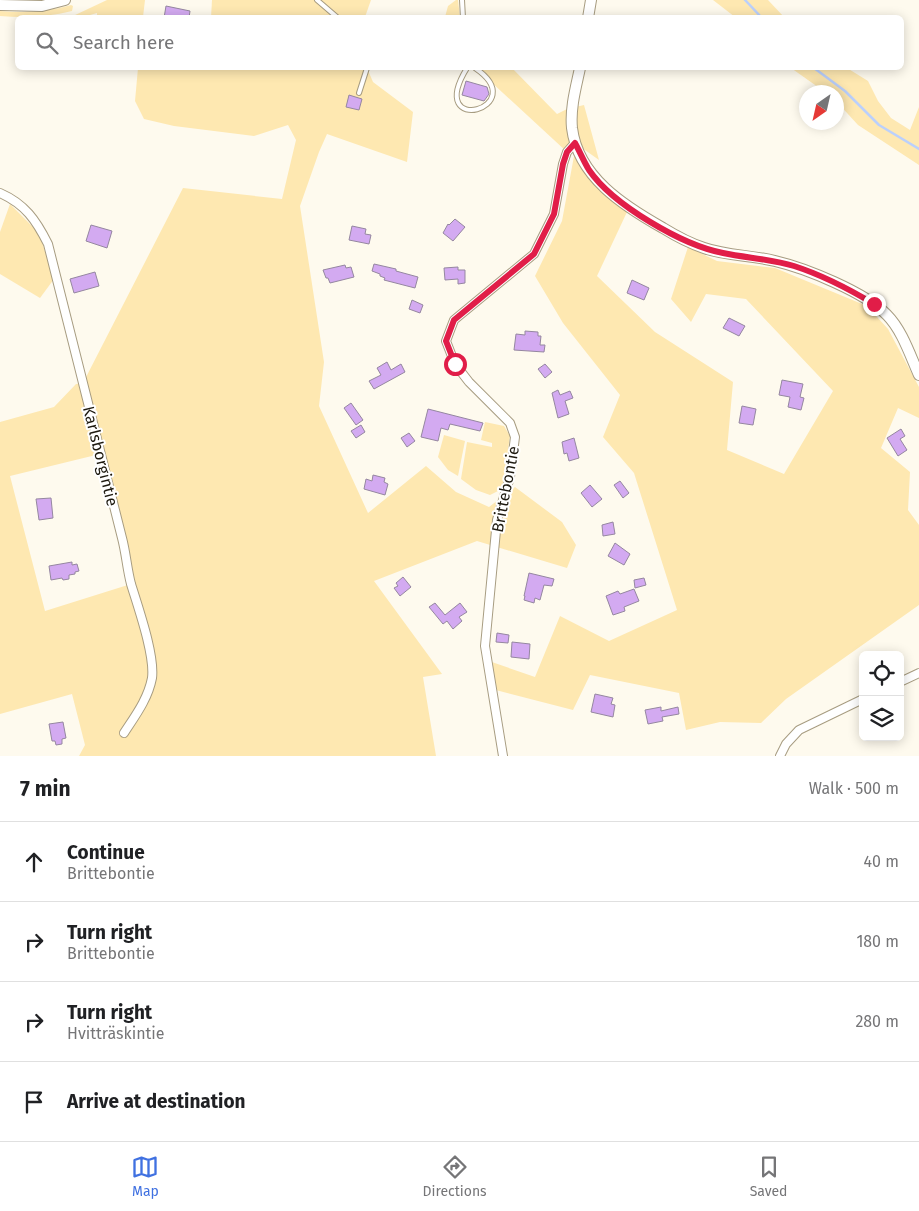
<!DOCTYPE html>
<meta charset="utf-8">
<style>
body{margin:0;font-family:"Fira Sans",sans-serif;background:#f6f6f6;color:#202124}
.controls{position:absolute;right:15px;bottom:15px;display:grid;overflow:hidden;border-radius:8px;box-shadow:0 2px 12px #0003}
.controls button{width:45px;height:45px;display:grid;place-items:center;padding:0;border:0;border-bottom:1px solid #e0e0e0;background:#fff;color:#202124;font:25px sans-serif}
.compass{position:absolute;left:799px;top:85px;width:45px;height:45px;border-radius:50%;background:#fff;box-shadow:0 2px 12px #0003;rotate:214deg}
.stop{position:absolute;width:15px;height:15px;margin:-11px;border:4px solid #e11d48;border-radius:50%;background:#fff}
.stop.end{background:#e11d48;border-color:#fff;box-shadow:0 1px 5px #0008}
.list{margin:0;padding:0;list-style:none}
h2{display:flex;justify-content:space-between;align-items:center;height:65px;margin:0;padding:0 20px;font-size:21px}
h2 small{font-size:16px;font-weight:400;color:#757577}
.list li{display:grid;grid-template-columns:32px 1fr auto;gap:15px;align-items:center;box-sizing:border-box;height:80px;padding:0 20px;border-top:1px solid #e0e0e0}
.list b{display:block;font-size:19px;white-space:nowrap}
.list p{margin:0;font-size:16px;white-space:nowrap;color:#757577}
.list em{font-size:16px;font-style:normal;color:#757577}
.icon{flex:none;width:28px;height:28px;fill:none;stroke:currentColor;stroke-width:2;stroke-linecap:round;stroke-linejoin:round}
.map{position:relative;flex:none;width:919px;height:756px;overflow:hidden}
.search{position:absolute;background:#fff;box-shadow:0 2px 12px #0003;left:15px;right:15px;top:15px;height:55px;display:flex;align-items:center;gap:12px;box-sizing:border-box;padding:0 18px;border-radius:8px;color:#757577;font-size:19px}
.sheet{height:385px;background:#fff}
nav{display:flex;justify-content:space-around;align-items:center;box-sizing:border-box;height:70px;border-top:1px solid #e0e0e0;background:#fff;font-size:14px;color:#757577}
nav a{display:grid;justify-items:center;gap:2px}
nav .on{color:#4071e1}
.map>svg:first-child{display:block}
.green{fill:#fee8b1;fill-rule:evenodd}
.lines{fill:none;stroke-linecap:round;stroke-linejoin:round}
.stream{stroke:#bbd0fc;stroke-width:2.5}
.building{fill:#d3aaf1;stroke:#9587a0}
.service-casing{stroke:#a79c81;stroke-width:6}
.minor-casing{stroke:#a79c81;stroke-width:10}
.tertiary-casing{stroke:#a79c81;stroke-width:12}
.service{stroke:#fff;stroke-width:4}
.minor{stroke:#fff;stroke-width:8}
.tertiary{stroke:#fff;stroke-width:10}
.route{stroke:#e11d48;stroke-width:6}
.labels{text-anchor:middle;stroke-width:4;stroke-linejoin:round;paint-order:stroke}
.street-label{font-size:16px;fill:#1e1a10;stroke:#fff}
</style>
<div class="map">
<svg width="919" height="756" viewBox="0 0 919 756">
<rect width="100%" height="100%" fill="#fefaee"/>
<g class="green">
<path d="M107 0H145L143 17H97V13L83 17H65L73 16Z"/>
<path d="M212 0H371L365 17 211 18Z"/>
<path d="M456 0H458L460 17H445L448 6Z"/>
<path d="M713 0H768L784 17H735Z"/>
<path d="M71 5 73 6 72 11C48 17 25 18 0 16V11C25 13 47 12 71 5Z"/>
<path d="M138 68H367L373 82 413 112 407 162 327 134 319 152 300 206 324 362 319 406 368 513 426 466 456 492 489 507 515 487 562 522 576 545 567 568 477 541 374 581 442 674 423 677 436 756H79L85 745 72 694 0 714V422L54 407 76 384 83 383 183 188 282 199 296 140 288 125 254 136 174 126 144 119 135 101ZM100 454 131 584 45 611 10 476Z"/>
<path d="M476 68H512L557 114 567 109 584 105 599 160 575 143 567 152Z"/>
<path d="M791 68H847L868 81 878 101 891 118 910 130 919 107V165L858 125 837 102 836 92H825Z"/>
<path d="M574 156 607 197 627 212 597 276 655 332 733 382 727 450 784 474 833 391 746 299 706 294 691 322 671 299 688 247 717 261 775 268 867 306 888 329 919 387V418L898 408 881 448 910 472 908 510 919 525V605L786 699 761 723 720 722 686 730 679 693 590 675 573 710 492 689 486 660 535 677 560 616 609 641 677 610 634 473 603 437 620 395 563 323 535 276 562 221Z"/>
<path d="M10 204 39 233 54 279 40 298 0 274V232Z"/>
<path d="M485 422 504 426 510 436 502 489 490 495 476 490 461 479 467 442 492 447V443L481 440Z"/>
<path d="M444 435 465 441 458 476 448 470 438 457Z"/>
</g>
<g class="lines">
<g class="stream">
<path d="M745 0 762 18"/>
<path d="M814 68 845 91 879 125 919 149"/>
</g>
</g>
<g class="building">
<path d="M166 6 190 11 189 18H164Z"/>
<path d="M466 81 487 87 489 94 484 101 462 95Z"/>
<path d="M349 95 362 99 359 110 346 107Z"/>
<path d="M455 219 465 227 453 241 443 233 448 224 449 225Z"/>
<path d="M91 225 112 231 107 248 86 241Z"/>
<path d="M352 226 366 229 365 234 371 235 369 244 349 240Z"/>
<path d="M374 264 396 269V271L418 277 415 288 384 280 385 278 380 276V274L372 271Z"/>
<path d="M345 265 346 268 351 267 354 277 330 283 328 278H326L323 270Z"/>
<path d="M458 267V270H465V283L458 284V279L445 280 444 268Z"/>
<path d="M95 272 99 286 74 293 70 279Z"/>
<path d="M632 280 649 288 644 300 627 293Z"/>
<path d="M412 300 423 305 420 313 409 309Z"/>
<path d="M729 318 745 326 739 336 723 328Z"/>
<path d="M525 331 538 332V336H541L540 345H545L544 352 514 350 516 334 525 335Z"/>
<path d="M387 362 391 370 401 364 405 372 374 389 369 381 381 375 377 368Z"/>
<path d="M545 364 552 372 545 378 538 369Z"/>
<path d="M782 380 803 384 800 397 804 398 801 410 788 407 790 397 779 395Z"/>
<path d="M558 390 560 395 570 391 573 398 565 401 569 414 558 418 552 393Z"/>
<path d="M351 403 363 420 356 425 344 408Z"/>
<path d="M742 406 756 409 753 425 739 423Z"/>
<path d="M428 409 483 423 480 431 450 424 448 430 441 428 438 441 421 437Z"/>
<path d="M361 425 365 432 356 438 351 431Z"/>
<path d="M901 429 905 436 900 439 907 450 898 456 887 438Z"/>
<path d="M409 433 415 441 407 447 401 438Z"/>
<path d="M574 438 579 458 569 461 567 453 564 454 562 442Z"/>
<path d="M373 475 385 478 384 482 388 484 385 495 364 489 366 479 372 481Z"/>
<path d="M620 481 629 493 623 498 614 485Z"/>
<path d="M590 485 602 499 592 507 581 493Z"/>
<path d="M51 498 53 518 39 520 36 499Z"/>
<path d="M613 522 615 534 603 536 602 525Z"/>
<path d="M615 543 630 554 624 565 608 556Z"/>
<path d="M72 562V565L77 564 79 571 75 572V574L69 575V579L63 580 62 578 51 580 49 566Z"/>
<path d="M529 573 554 579 552 586 544 585 540 600 535 598 534 603 524 600 525 596H524Z"/>
<path d="M403 577 411 587 400 596 394 588 398 586 396 583Z"/>
<path d="M644 578 646 585 635 588 634 580Z"/>
<path d="M634 589 639 601 624 607 625 611 613 615 606 596 618 591 620 594Z"/>
<path d="M435 603 445 615 460 603 467 612 459 617 462 621 453 629 447 621 443 624 429 607Z"/>
<path d="M497 633 509 635 508 643 496 642Z"/>
<path d="M512 642 530 644 529 659 511 657Z"/>
<path d="M595 694 613 698 611 704 615 705 613 717 591 712Z"/>
<path d="M661 707V711L678 707 679 714 662 717 663 721 648 724 645 710Z"/>
<path d="M63 722 66 738 62 739V744L56 745 55 741H52L49 724Z"/>
</g>
<g class="lines">
<g class="service-casing">
<g id="service">
<path d="M317 0 338 18"/>
<path d="M462 0 463 18"/>
<path d="M467 68C424 138 534 108 475 68"/>
<path d="M359 93 367 68"/>
</g>
</g>
<g class="minor-casing">
<g id="minor">
<path d="M0 193C25 204 36 220 48 244L122 538C126 553 127 569 131 584 138 607 155 655 152 678 148 699 135 716 124 733"/>
<path d="M900 682 919 673"/>
<path d="M503 756 485 646 497 520 510 477 515 437 510 423 469 382 455 364 446 341 454 320 534 254 554 214 563 164 567 152 575 143"/>
<path d="M780 756 786 744 799 730 863 699"/>
</g>
</g>
<g class="tertiary-casing">
<g id="tertiary">
<path d="M0 5 42 6 65 0"/>
<path d="M588 18 591 0"/>
<path d="M580 68C576 87 570 108 572 128 578 177 624 206 663 228 676 236 689 243 704 248 727 256 751 255 775 261 805 268 865 292 887 315 902 330 910 355 919 375"/>
</g>
</g>
<use href="#service" class="service"/>
<use href="#minor" class="minor"/>
<use href="#tertiary" class="tertiary"/>
</g>
<g class="lines">
<path class="route" d="M455 364 446 341 454 320 534 254 554 214 563 164 567 152 575 143C580 152 584 162 589 170 613 205 682 245 723 253 747 258 771 259 794 266 822 275 849 289 874 304"/>
</g>
<g class="labels">
<g class="street-label">
<text transform="translate(101 456) rotate(76)" y="6">Karlsborgintie</text>
<text transform="translate(505 489) rotate(-79)" y="6">Brittebontie</text>
</g>
</g>
</svg>
<div class="controls">
<button><svg class="icon" aria-label="locate" viewBox="0 0 24 24"><circle cx="12" cy="12" r="6"/><path d="M12 2v4M12 18v4M2 12h4M18 12h4"/></svg></button>
<button><svg class="icon" aria-label="layers" viewBox="0 0 24 24"><path d="M12 4l9 5-9 5-9-5zM3 14l9 5 9-5"/></svg></button>
</div>
<svg class="compass" viewBox="-18 -18 36 36"><path d="M0-13l5 13h-10z" fill="#e53935"/><path d="M0 13l5-13h-10z" fill="#757577"/></svg>
<div class="stop" style="left:455px;top:364px"></div>
<div class="stop end" style="left:874px;top:304px"></div>
<div class="search"><svg class="icon" aria-label="search" viewBox="0 0 24 24"><circle cx="10" cy="10" r="6"/><path d="M15 15l6 6"/></svg>Search here</div>
</div>
<section class="sheet">
<h2>7 min<small>Walk · 500 m</small></h2>
<ul class="list">
<li><svg class="icon" aria-label="ahead" viewBox="0 0 24 24"><path d="M12 20V5M6 11l6-6 6 6"/></svg><div><b>Continue</b><p>Brittebontie</p></div><em>40 m</em></li>
<li><svg class="icon" aria-label="right" viewBox="0 0 24 24"><path d="M7 20v-9h11M14 6l5 5-5 5"/></svg><div><b>Turn right</b><p>Brittebontie</p></div><em>180 m</em></li>
<li><svg class="icon" aria-label="right" viewBox="0 0 24 24"><path d="M7 20v-9h11M14 6l5 5-5 5"/></svg><div><b>Turn right</b><p>Hvitträskintie</p></div><em>280 m</em></li>
<li><svg class="icon" aria-label="arrive" viewBox="0 0 24 24"><path d="M6 21V4h12l-3 4 3 4H6"/></svg><div><b>Arrive at destination</b></div></li>
</ul>
</section>
<nav>
<a class="on"><svg class="icon" aria-label="map" viewBox="0 0 24 24"><path d="M3 6l6-2 6 2 6-2v14l-6 2-6-2-6 2zM9 4v14M15 6v14"/></svg>Map</a>
<a><svg class="icon" aria-label="directions" viewBox="0 0 24 24"><path d="M12 3l9 9-9 9-9-9zM9 14v-3h6M13 9l2 2-2 2"/></svg>Directions</a>
<a><svg class="icon" aria-label="saved" viewBox="0 0 24 24"><path d="M7 4h10v16l-5-4-5 4z"/></svg>Saved</a>
</nav>
